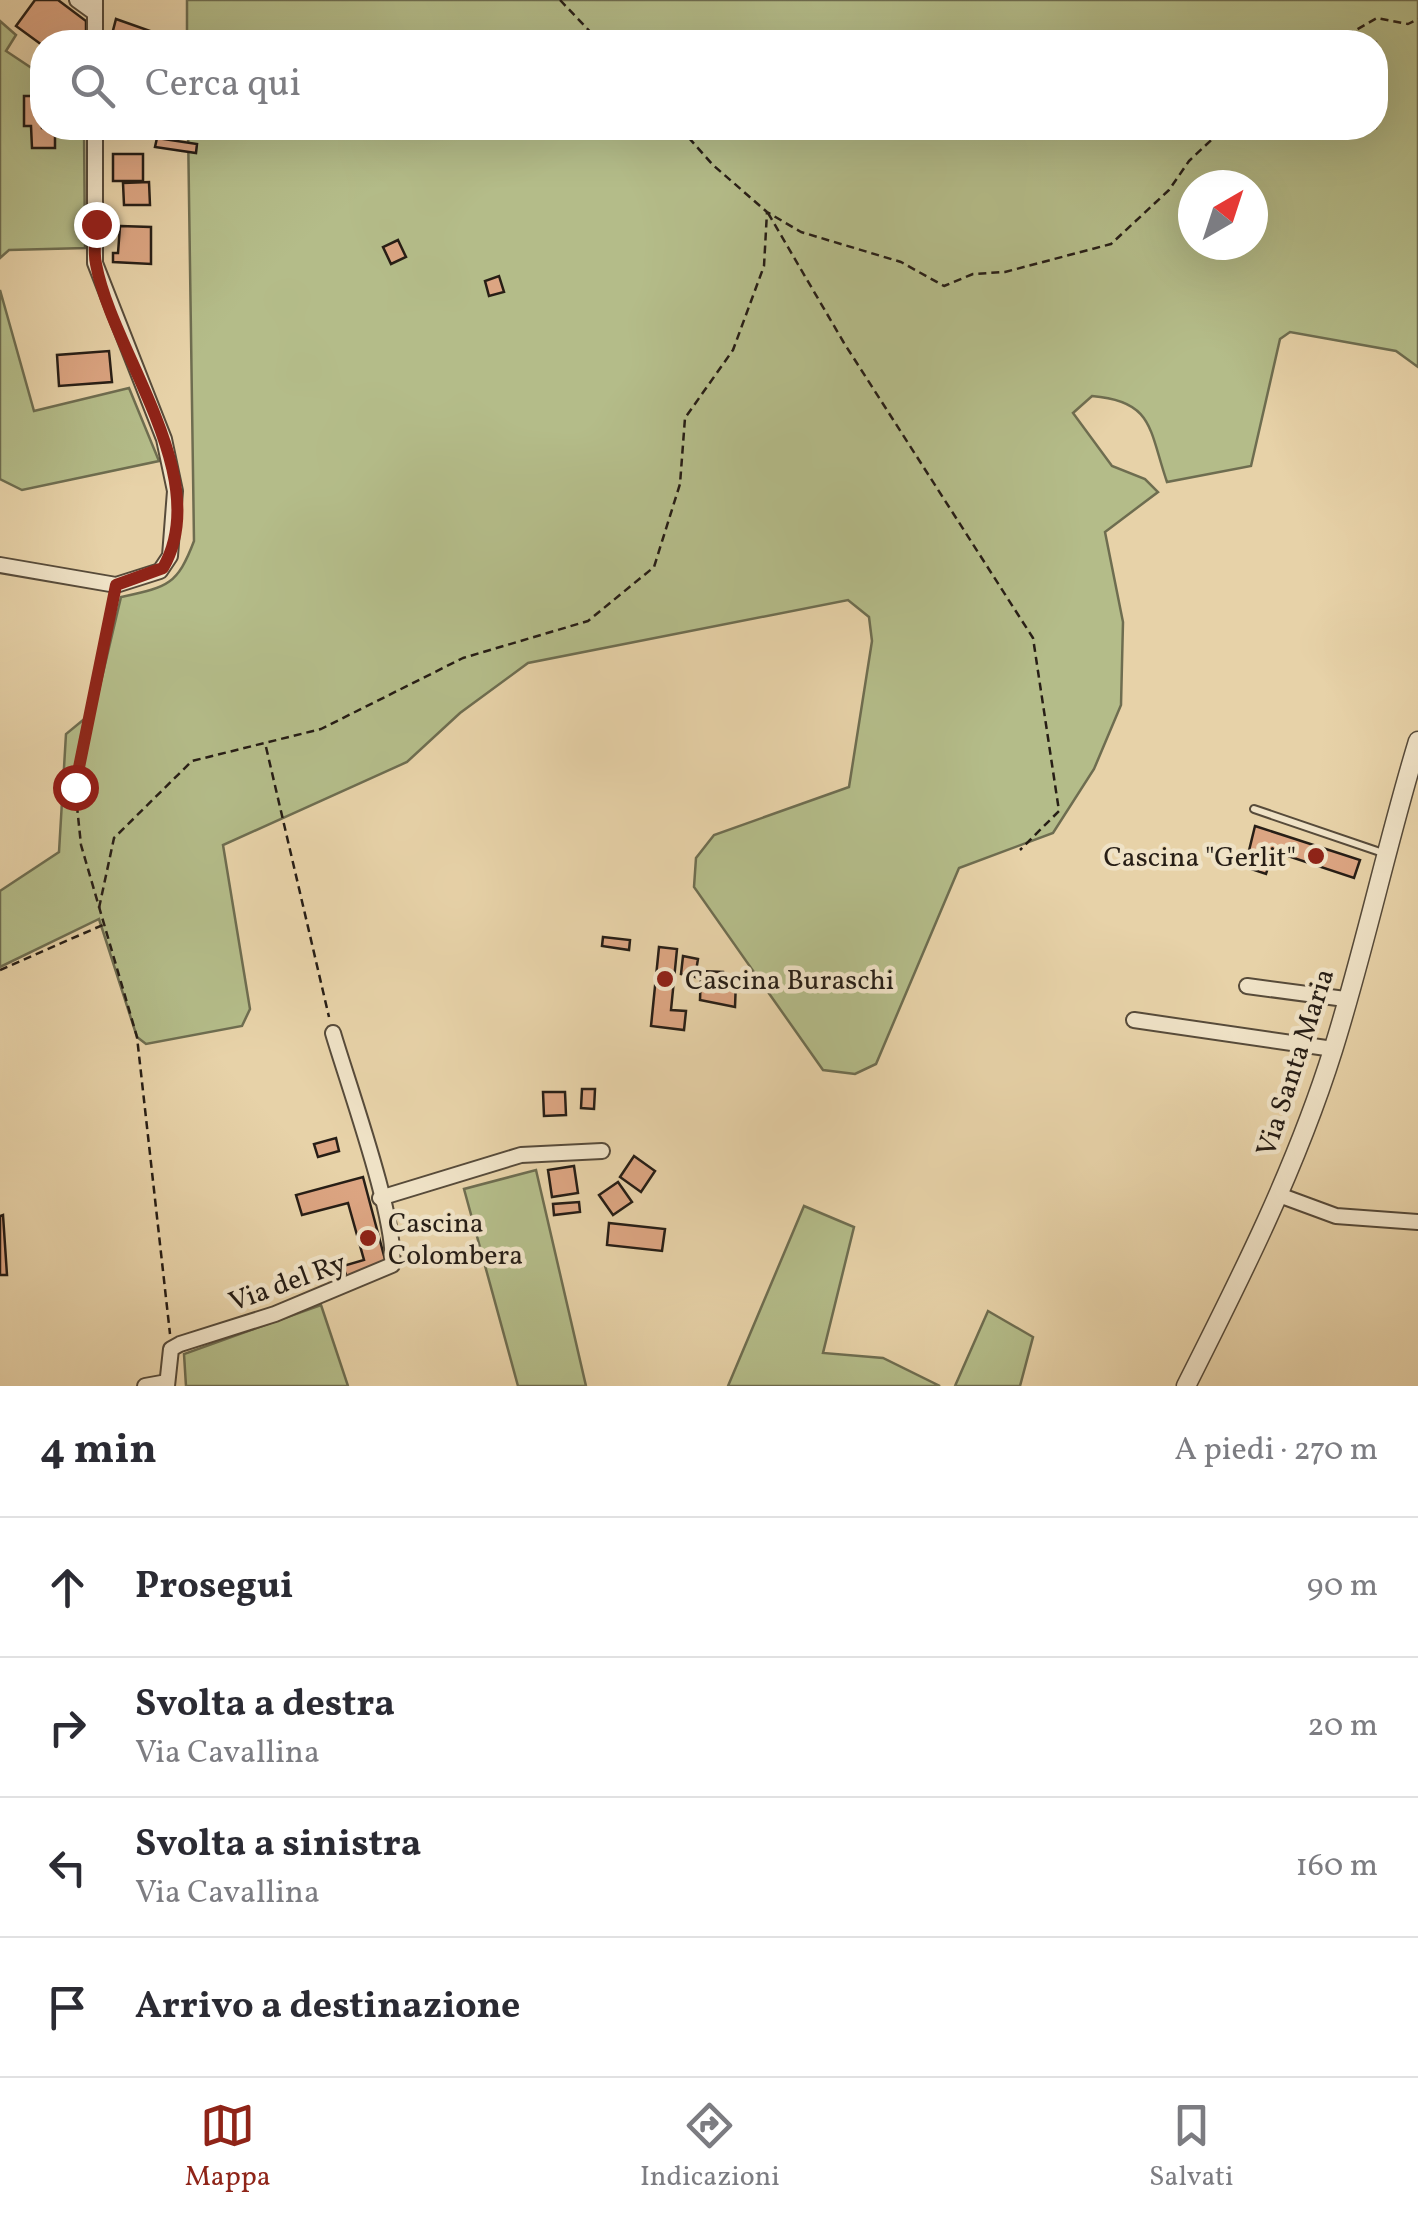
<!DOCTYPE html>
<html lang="it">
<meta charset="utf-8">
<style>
body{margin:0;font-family:Vollkorn,serif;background:#f7f7f7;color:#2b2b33}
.compass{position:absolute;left:1178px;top:170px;width:90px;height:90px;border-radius:50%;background:#fff;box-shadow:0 10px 40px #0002;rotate:39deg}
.stop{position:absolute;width:30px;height:30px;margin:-22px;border:8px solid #8f2418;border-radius:50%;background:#fff}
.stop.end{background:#8f2418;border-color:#fff;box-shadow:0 2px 10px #0008}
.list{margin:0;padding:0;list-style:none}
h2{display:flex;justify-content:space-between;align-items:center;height:130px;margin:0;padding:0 40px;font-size:42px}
h2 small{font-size:32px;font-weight:400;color:#7c7c81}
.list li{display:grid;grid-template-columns:65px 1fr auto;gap:30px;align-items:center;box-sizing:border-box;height:140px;padding:0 40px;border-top:2px solid #e1e1e2}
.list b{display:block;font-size:38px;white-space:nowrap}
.list p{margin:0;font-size:32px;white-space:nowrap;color:#7c7c81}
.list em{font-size:32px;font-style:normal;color:#7c7c81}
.icon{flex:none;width:55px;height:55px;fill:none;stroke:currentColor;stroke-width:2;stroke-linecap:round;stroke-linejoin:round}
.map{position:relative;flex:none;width:1418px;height:1386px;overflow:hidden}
.search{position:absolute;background:#fff;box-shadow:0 10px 40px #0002;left:30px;right:30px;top:30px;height:110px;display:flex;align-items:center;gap:25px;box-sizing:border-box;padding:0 35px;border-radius:40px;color:#7c7c81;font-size:38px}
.sheet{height:690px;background:#fff}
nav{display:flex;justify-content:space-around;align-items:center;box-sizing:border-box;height:140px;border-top:2px solid #e1e1e2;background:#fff;font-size:28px;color:#7c7c81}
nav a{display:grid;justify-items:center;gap:5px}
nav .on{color:#8f2418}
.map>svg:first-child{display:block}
.green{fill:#b4bc89;stroke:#6e6d50;stroke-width:2.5;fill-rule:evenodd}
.building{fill:#dca582;stroke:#271e16;stroke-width:2.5}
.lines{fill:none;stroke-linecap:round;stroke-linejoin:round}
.service-casing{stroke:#574b3a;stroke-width:10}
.minor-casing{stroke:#574b3a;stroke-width:18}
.tertiary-casing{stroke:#574b3a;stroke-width:21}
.path{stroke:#271e16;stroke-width:2.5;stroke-dasharray:8 5;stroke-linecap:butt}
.service{stroke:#efe2c6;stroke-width:6}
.minor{stroke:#efe2c6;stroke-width:14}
.tertiary{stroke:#efe2c6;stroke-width:18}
.route{stroke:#8f2418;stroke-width:12}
.poi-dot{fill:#8f2418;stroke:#efe2c6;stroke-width:4}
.labels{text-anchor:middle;stroke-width:9;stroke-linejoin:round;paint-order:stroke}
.poi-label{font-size:28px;fill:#271e16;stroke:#efe2c6;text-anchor:start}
.street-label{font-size:28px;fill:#271e16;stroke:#efe2c6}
</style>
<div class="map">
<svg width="1418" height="1386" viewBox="0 0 1418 1386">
<rect width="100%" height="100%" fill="#e7d2a8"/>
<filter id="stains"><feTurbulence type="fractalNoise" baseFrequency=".002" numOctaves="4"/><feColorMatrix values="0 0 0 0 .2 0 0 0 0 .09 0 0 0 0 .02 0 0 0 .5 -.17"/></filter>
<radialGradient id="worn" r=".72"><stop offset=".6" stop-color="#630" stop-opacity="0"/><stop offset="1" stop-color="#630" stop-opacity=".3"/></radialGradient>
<g class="green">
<path d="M187 0H1418V367L1396 351 1290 332 1280 339 1251 466 1167 482C1149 430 1154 401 1092 396L1073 413 1112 466 1145 479 1158 492 1105 532 1123 622 1121 705 1094 769 1053 833 959 868 876 1064 855 1074 823 1070 694 887 696 858 714 835 849 787 872 641 869 617 848 600 528 663 460 713 407 762 223 845 250 1009 242 1026 146 1044 137 1037 99 919 0 967V891L59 852 66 734 94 711 121 597C167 587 177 586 194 541L188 128H1376V42H187ZM1193 185H1253V245H1193Z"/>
<path d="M0 21 16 35 6 51 42 75V128H84L85 248 9 250 0 258Z"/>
<path d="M0 290 34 411 129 388 159 461 22 490 0 479Z"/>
<path d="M536 1170 586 1386H518L464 1189Z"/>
<path d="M804 1206 854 1227 823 1353 883 1358 940 1386H728Z"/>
<path d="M321 1305 348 1386H186L184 1354Z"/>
<path d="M988 1311 1033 1337 1020 1386H955Z"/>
</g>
<g class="building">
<path d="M35 0H58L86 21V42L42 45 16 26Z"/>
<path d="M116 19 153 32 150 42H110Z"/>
<path d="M24 96H42V128H55V148H32L31 126H24Z"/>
<path d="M157 138 197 144 196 153 155 147Z"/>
<rect x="113" y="154" width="30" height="27"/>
<path d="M149 182 150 205H124L123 183Z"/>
<path d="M120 226 151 227V264L113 262V253H118Z"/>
<path d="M398 240 406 257 391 264 383 247Z"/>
<path d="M499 276 504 292 489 296 485 281Z"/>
<path d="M109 351 112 382 59 386 57 355Z"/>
<path d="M1255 826 1360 860 1354 878 1273 851 1266 874 1245 867Z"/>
<path d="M603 937 630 940 629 950 602 946Z"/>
<path d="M659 947 677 949 671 1010 686 1011 684 1030 651 1026Z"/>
<path d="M683 956 698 959 695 977 681 974Z"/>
<path d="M701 971 723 972V980H736L735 1007 700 1000Z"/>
<path d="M582 1089H595L594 1109 581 1108Z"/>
<path d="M543 1092H565L566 1115 544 1116Z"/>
<path d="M336 1138 339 1151 318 1157 314 1144Z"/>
<path d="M634 1156 655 1171 641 1192 620 1177Z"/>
<path d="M574 1166 578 1193 552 1197 548 1170Z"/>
<path d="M363 1177 387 1267 347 1278 343 1266 364 1260 348 1203 302 1215 296 1195Z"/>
<path d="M618 1182 632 1202 613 1215 599 1195Z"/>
<path d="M579 1202 580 1212 554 1215 553 1204Z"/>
<path d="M3 1215 7 1275H0V1216Z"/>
<path d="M609 1223 665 1229 662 1251 607 1245Z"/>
</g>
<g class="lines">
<g class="service-casing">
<path id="service" d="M1254 809 1383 853"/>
</g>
<g class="minor-casing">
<g id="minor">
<path d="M77 0 95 13"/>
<path d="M95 42V0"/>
<path d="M0 565 116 585 160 571 170 556 175 491 164 439 95 263V128"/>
<path d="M1247 986 1345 999"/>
<path d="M1134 1020 1333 1049"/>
<path d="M1279 1195 1336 1216 1418 1222"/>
<path d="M380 1198 521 1155 602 1151"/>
<path d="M145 1386 167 1382"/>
<path d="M167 1386 171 1349 180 1344 275 1314 392 1265C398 1223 347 1081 333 1033"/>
</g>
</g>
<g class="tertiary-casing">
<path id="tertiary" d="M1186 1386C1241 1277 1296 1168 1333 1050 1365 948 1387 843 1418 741"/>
</g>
<g class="path">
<path d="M560 0 600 42"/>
<path d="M1335 42 1377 18 1408 24 1418 19"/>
<path d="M680 128 713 165 767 212 801 232 901 262 944 286 973 274 1005 272 1111 244 1169 190 1189 161 1224 128"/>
<path d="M768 213 844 343 1033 638 1059 811 1020 850"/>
<path d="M114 601 75 787 81 845 137 1037 170 1334"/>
<path d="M266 747 329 1017"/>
<path d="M99 908 114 838 192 761 321 729 463 658 588 621 654 567 680 484 685 418 733 350 764 266 767 212"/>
<path d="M0 970 105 924"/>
</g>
<use href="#service" class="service"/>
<use href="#minor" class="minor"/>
<use href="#tertiary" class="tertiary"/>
</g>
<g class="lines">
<path class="route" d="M75 787 116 585 163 568C215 478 112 352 96 264 93 251 96 237 96 224"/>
</g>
<g class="poi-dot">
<circle cx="1316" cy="856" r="10"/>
<circle cx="665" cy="979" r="10"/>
<circle cx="368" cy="1238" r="10"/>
</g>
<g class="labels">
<g class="poi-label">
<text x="1296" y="866" text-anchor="end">Cascina "Gerlit"</text>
<text x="685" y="989">Cascina Buraschi</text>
<text x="388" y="1232">Cascina<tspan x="388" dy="32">Colombera</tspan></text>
</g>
<g class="street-label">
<text transform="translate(1294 1062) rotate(-72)" y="10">Via Santa Maria</text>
<text transform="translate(287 1281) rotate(-20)" y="10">Via del Ry</text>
</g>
</g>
<rect width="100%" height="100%" filter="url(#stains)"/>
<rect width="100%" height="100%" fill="url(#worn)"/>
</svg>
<svg class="compass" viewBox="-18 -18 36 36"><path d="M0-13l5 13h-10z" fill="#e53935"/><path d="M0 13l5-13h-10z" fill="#7c7c81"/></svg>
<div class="stop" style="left:75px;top:787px"></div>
<div class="stop end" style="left:96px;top:224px"></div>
<div class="search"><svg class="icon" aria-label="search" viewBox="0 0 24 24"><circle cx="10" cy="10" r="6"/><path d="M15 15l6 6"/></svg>Cerca qui</div>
</div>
<section class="sheet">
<h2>4 min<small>A piedi · 270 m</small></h2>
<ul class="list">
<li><svg class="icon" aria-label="ahead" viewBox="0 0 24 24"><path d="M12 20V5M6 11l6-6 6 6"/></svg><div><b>Prosegui</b></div><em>90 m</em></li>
<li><svg class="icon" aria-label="right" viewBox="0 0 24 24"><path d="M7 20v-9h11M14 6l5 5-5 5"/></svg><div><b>Svolta a destra</b><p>Via Cavallina</p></div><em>20 m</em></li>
<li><svg class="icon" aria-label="left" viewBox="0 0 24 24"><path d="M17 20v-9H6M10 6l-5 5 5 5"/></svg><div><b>Svolta a sinistra</b><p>Via Cavallina</p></div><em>160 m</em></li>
<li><svg class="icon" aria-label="arrive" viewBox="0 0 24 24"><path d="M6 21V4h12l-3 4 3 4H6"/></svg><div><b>Arrivo a destinazione</b></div></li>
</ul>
</section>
<nav>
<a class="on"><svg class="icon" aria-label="map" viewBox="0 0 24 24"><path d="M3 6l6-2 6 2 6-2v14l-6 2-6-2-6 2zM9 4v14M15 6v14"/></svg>Mappa</a>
<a><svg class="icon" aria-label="directions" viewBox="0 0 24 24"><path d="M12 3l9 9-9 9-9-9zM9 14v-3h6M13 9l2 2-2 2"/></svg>Indicazioni</a>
<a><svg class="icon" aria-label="saved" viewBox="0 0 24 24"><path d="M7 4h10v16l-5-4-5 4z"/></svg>Salvati</a>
</nav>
